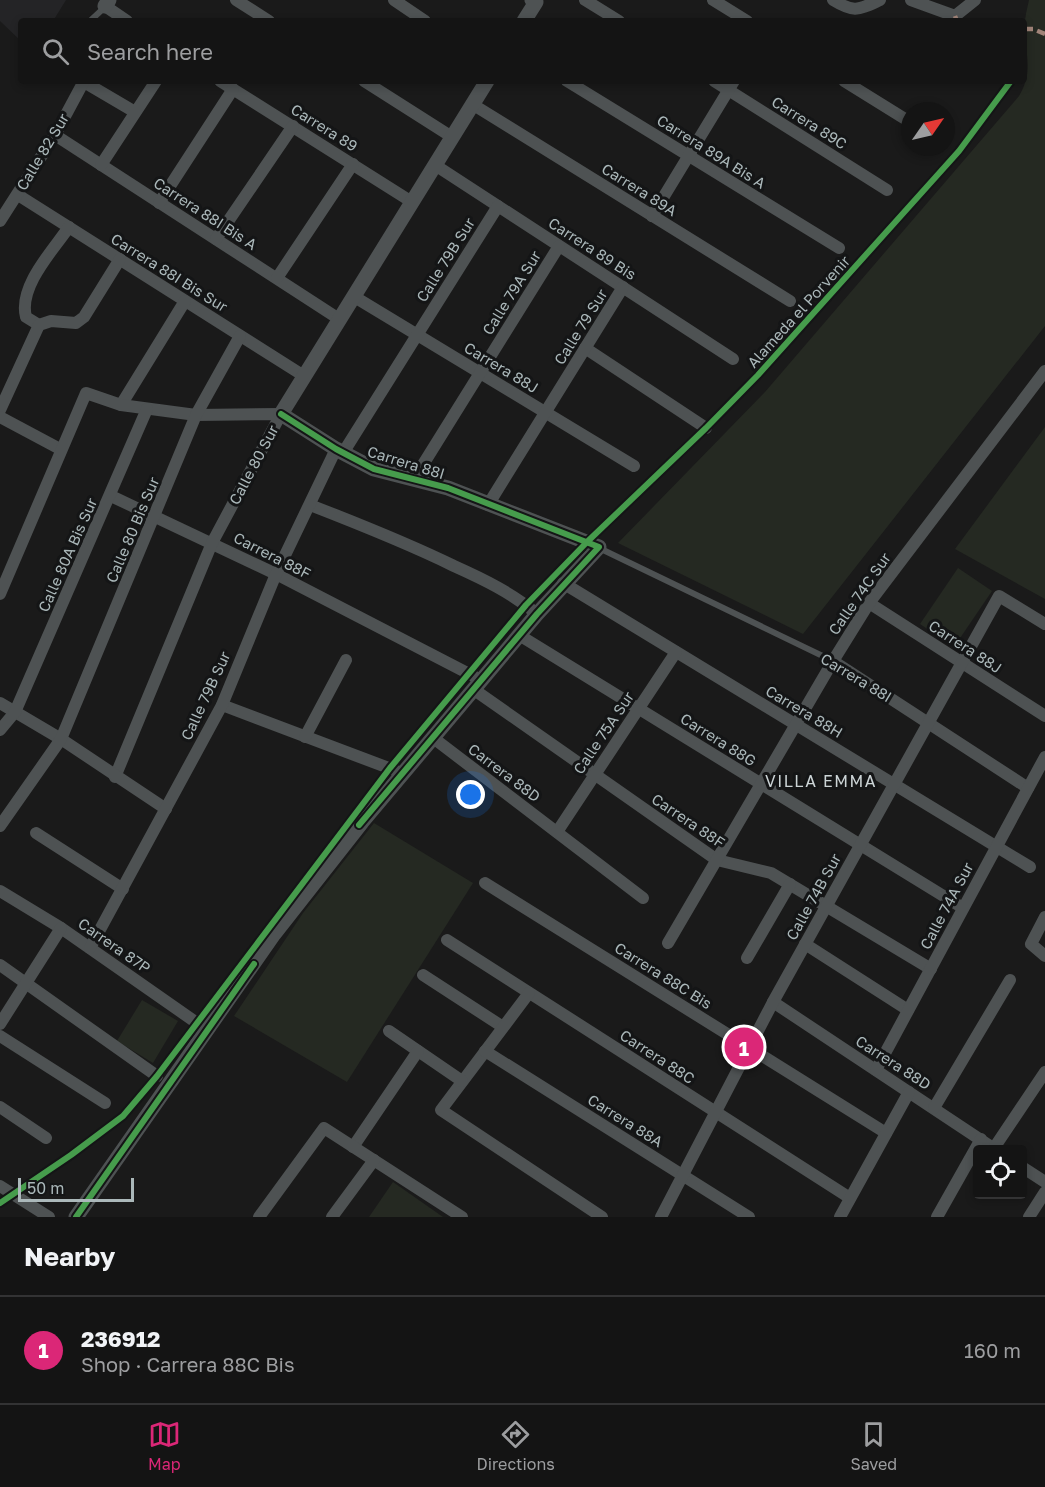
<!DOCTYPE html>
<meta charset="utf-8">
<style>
body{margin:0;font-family:"Golos Text",sans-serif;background:#212122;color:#f1f3f6}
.controls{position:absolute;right:18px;bottom:18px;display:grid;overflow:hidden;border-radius:6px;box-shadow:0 3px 9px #0003}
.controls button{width:54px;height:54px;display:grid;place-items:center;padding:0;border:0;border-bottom:2px solid #333334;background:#141414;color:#f1f3f6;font:30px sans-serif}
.compass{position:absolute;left:901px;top:102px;width:54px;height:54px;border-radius:50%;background:#141414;box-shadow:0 3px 9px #0003;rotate:56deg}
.scale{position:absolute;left:18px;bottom:15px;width:116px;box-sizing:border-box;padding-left:6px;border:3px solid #abb8ba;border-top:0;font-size:16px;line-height:21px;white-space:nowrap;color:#abb8ba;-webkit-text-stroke:4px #141516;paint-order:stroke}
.you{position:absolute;left:471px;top:795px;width:21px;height:21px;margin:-15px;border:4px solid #fff;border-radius:50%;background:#1a73e8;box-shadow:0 0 0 9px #1a73e833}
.badge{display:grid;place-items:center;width:39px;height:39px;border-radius:50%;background:#db2777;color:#fff;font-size:20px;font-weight:700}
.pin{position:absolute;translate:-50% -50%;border:3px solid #fff;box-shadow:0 2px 6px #0006}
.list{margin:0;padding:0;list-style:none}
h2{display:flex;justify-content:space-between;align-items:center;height:78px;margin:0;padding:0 24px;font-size:26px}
h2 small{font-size:20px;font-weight:400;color:#9d9ea0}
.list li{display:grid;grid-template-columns:39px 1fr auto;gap:18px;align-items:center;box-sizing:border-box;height:108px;padding:0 24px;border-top:2px solid #333334}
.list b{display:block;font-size:22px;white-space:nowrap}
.list p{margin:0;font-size:20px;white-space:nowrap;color:#9d9ea0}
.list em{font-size:20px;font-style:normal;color:#9d9ea0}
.icon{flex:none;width:33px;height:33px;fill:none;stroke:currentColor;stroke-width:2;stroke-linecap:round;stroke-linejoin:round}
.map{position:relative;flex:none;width:1045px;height:1217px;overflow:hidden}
.search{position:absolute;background:#141414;box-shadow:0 3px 9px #0003;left:18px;right:18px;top:18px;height:66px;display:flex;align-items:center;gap:15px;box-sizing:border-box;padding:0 21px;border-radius:6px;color:#9d9ea0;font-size:22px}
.sheet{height:186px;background:#141414}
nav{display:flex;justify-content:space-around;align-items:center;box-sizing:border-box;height:84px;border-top:2px solid #333334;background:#141414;font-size:16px;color:#9d9ea0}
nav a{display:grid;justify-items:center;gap:3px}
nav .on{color:#db2777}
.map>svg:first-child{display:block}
.built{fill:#242426}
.green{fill:#252922}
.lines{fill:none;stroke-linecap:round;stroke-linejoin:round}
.service{stroke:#4e5253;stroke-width:6}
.minor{stroke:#4e5253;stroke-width:12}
.tertiary{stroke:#4e5253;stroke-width:15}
.quiet{stroke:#a18479;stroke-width:4.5;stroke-dasharray:9 4.5;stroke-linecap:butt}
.cycleway-casing{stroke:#141516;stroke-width:10}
.cycleway{stroke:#469c4c;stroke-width:6}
.labels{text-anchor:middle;stroke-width:6;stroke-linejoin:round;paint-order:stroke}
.street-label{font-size:15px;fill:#abb8ba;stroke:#141516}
.neighbourhood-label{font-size:16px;letter-spacing:1.5px;fill:#ccd4d6;stroke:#141516}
</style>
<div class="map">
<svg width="1045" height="1217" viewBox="0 0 1045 1217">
<rect width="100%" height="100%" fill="#1a1a1a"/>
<path class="built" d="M0 0H66L53 21H21V41L0 21Z"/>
<g class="green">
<path d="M1029 0H1045V326L803 634 618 543 765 392 1019 96C1034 70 1025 56 1025 29 1024 19 1027 10 1029 0Z"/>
<path d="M1045 427V599L955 549Z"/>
<path d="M958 568 992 591 954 647 920 624Z"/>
<path d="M374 823 473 883 347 1082 234 1016 303 913Z"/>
<path d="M142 1000 178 1021 153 1063 117 1041Z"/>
<path d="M393 1182 443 1217H369Z"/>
</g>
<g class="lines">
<g class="service">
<path d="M90 21 105 7"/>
<path d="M599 548 833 661"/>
</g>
<g class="minor">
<path d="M236 0 269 21"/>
<path d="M394 0 425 21"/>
<path d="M585 0 619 21"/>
<path d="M713 0 747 21"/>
<path d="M833 0C854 13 858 10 880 0"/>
<path d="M911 0 955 16 975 0"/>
<path d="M105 6 127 21"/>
<path d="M220 81 412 202"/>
<path d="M364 81 452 137"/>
<path d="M567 81 839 248"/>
<path d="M714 81 887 190"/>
<path d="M844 81 910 122"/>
<path d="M84 82 135 112"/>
<path d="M472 104 790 301"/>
<path d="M55 135 339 319"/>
<path d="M101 165 156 81"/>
<path d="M435 165 733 359"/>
<path d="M18 195 304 376"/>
<path d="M159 203 233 89"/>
<path d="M652 216 734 81"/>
<path d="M0 221 55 135 84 81"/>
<path d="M216 239 293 126"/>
<path d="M277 278 353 164"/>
<path d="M353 296 634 466"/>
<path d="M39 325 26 317C18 287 53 250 69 227"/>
<path d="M585 348 706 428"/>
<path d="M121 405 185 301"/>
<path d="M0 410 39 325 51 321 76 323 84 317 120 259"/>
<path d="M0 417 60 449"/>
<path d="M343 453 498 206"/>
<path d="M414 479 559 246"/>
<path d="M111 496 276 574 481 680"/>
<path d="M310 505C359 524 407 543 454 566 483 579 512 593 537 614"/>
<path d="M488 505 623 287"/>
<path d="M563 583 1030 867"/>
<path d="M0 594 86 393 121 405 196 415 281 414 212 543 115 777"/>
<path d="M869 603 1045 716"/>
<path d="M519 635 963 908"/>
<path d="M833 661 1028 788"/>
<path d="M473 689 717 860 771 873 931 969"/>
<path d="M0 703 61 739 166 809"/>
<path d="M222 705 402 773"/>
<path d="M0 730 15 712 147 409"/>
<path d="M305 737 346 660"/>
<path d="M432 737 643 898"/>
<path d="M0 826 61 739 196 415 240 336"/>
<path d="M557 832 676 652"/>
<path d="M36 833 123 889"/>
<path d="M485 883 886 1133"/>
<path d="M0 891 61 928 207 1030"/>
<path d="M1045 917 1031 944 1045 956"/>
<path d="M447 940 850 1198"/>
<path d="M668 943 833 661 869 603 1045 371"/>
<path d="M805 944 908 1010"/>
<path d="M90 948 222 705 276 574 336 449"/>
<path d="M747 958 790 884"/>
<path d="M0 965 157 1076"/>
<path d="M423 975 503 1027"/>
<path d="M529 993 441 1110 602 1217"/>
<path d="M773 1002 996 1150"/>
<path d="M0 1024 61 928"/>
<path d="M389 1031 462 1081"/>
<path d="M0 1036 105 1103"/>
<path d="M485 1051 749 1217"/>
<path d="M876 1070 1045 757"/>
<path d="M0 1107 46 1138"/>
<path d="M934 1108 1010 980"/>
<path d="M353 1147 418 1051"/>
<path d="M994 1148 1045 1072"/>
<path d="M1022 1167 1045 1182"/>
<path d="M0 1186 49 1217"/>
<path d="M259 1217 324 1128 462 1217"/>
<path d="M332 1217 374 1160"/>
<path d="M661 1217 773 1002 999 596 1045 624"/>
<path d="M840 1217 909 1092"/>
<path d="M937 1217 981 1139"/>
<path d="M1029 1217 1045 1192"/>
</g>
<g class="tertiary">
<path d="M105 6 109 0"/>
<path d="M524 21 536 2 532 0"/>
<path d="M76 1217 274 934 362 822 537 614 599 547 448 488 374 469 336 449 281 414 487 81"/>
</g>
<g class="quiet">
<path d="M955 16 957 21"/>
<path d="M1024 29H1033L1045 34"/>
</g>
<g class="cycleway-casing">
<g id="cycleway">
<path d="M281 414 336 449 374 469 448 488 599 547 537 614 359 825"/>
<path d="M0 1203 71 1155 123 1116 157 1076 390 768 526 605 587 542 706 428 758 375 959 151 1011 81"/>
<path d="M76 1217 254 964"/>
</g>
</g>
<use href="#cycleway" class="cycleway"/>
</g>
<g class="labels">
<g class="street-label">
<text transform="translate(809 123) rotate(32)" y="5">Carrera 89C</text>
<text transform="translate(324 128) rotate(32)" y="5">Carrera 89</text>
<text transform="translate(43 152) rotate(-59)" y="5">Calle 82 Sur</text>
<text transform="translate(711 152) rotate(32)" y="5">Carrera 89A Bis A</text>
<text transform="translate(639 190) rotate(32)" y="5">Carrera 89A</text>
<text transform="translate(205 214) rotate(33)" y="5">Carrera 88I Bis A</text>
<text transform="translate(592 249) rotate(33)" y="5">Carrera 89 Bis</text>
<text transform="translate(446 260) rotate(-58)" y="5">Calle 79B Sur</text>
<text transform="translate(169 273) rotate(32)" y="5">Carrera 88I Bis Sur</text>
<text transform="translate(512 293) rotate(-58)" y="5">Calle 79A Sur</text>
<text transform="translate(799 312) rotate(-48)" y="5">Alameda el Porvenir</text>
<text transform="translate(581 327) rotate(-58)" y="5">Calle 79 Sur</text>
<text transform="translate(501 368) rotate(31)" y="5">Carrera 88J</text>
<text transform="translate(406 463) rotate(17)" y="5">Carrera 88I</text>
<text transform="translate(254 465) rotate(-62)" y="5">Calle 80 Sur</text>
<text transform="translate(133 530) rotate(-67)" y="5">Calle 80 Bis Sur</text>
<text transform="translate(68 555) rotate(-66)" y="5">Calle 80A Bis Sur</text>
<text transform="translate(272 556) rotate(27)" y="5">Carrera 88F</text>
<text transform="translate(860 594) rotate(-55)" y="5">Calle 74C Sur</text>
<text transform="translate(965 647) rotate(33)" y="5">Carrera 88J</text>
<text transform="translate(856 678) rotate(31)" y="5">Carrera 88I</text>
<text transform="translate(206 696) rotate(-65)" y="5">Calle 79B Sur</text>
<text transform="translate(804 712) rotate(31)" y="5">Carrera 88H</text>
<text transform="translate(604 733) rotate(-56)" y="5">Calle 75A Sur</text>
<text transform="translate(718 740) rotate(32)" y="5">Carrera 88G</text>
<text transform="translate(504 773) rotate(37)" y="5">Carrera 88D</text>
<text transform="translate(688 821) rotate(34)" y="5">Carrera 88F</text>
<text transform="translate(814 897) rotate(-61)" y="5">Calle 74B Sur</text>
<text transform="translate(947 906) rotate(-62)" y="5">Calle 74A Sur</text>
<text transform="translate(114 946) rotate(35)" y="5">Carrera 87P</text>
<text transform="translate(663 976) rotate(32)" y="5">Carrera 88C Bis</text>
<text transform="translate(657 1057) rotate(33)" y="5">Carrera 88C</text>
<text transform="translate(893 1063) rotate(33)" y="5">Carrera 88D</text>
<text transform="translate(625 1121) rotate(32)" y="5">Carrera 88A</text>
</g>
<g class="neighbourhood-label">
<text x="821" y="787">VILLA EMMA</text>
</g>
</g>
</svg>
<div class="controls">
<button><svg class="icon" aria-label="locate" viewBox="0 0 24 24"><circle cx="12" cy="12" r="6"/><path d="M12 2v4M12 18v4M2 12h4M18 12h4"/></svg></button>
</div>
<svg class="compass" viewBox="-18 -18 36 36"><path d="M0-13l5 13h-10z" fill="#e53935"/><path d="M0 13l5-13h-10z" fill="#9d9ea0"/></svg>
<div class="scale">50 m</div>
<div class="you"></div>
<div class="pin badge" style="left:744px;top:1047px">1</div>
<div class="search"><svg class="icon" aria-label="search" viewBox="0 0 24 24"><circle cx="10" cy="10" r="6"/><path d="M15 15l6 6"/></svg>Search here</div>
</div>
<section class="sheet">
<h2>Nearby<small></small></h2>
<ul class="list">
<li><span class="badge">1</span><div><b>236912</b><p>Shop · Carrera 88C Bis</p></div><em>160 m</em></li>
</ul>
</section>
<nav>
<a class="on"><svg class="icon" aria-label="map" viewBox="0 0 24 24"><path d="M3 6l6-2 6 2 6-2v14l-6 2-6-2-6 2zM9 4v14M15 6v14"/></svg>Map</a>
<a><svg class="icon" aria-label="directions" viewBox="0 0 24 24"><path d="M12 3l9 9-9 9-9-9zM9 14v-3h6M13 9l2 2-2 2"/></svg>Directions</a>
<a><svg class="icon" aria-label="saved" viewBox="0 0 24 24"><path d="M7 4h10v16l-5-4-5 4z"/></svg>Saved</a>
</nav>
